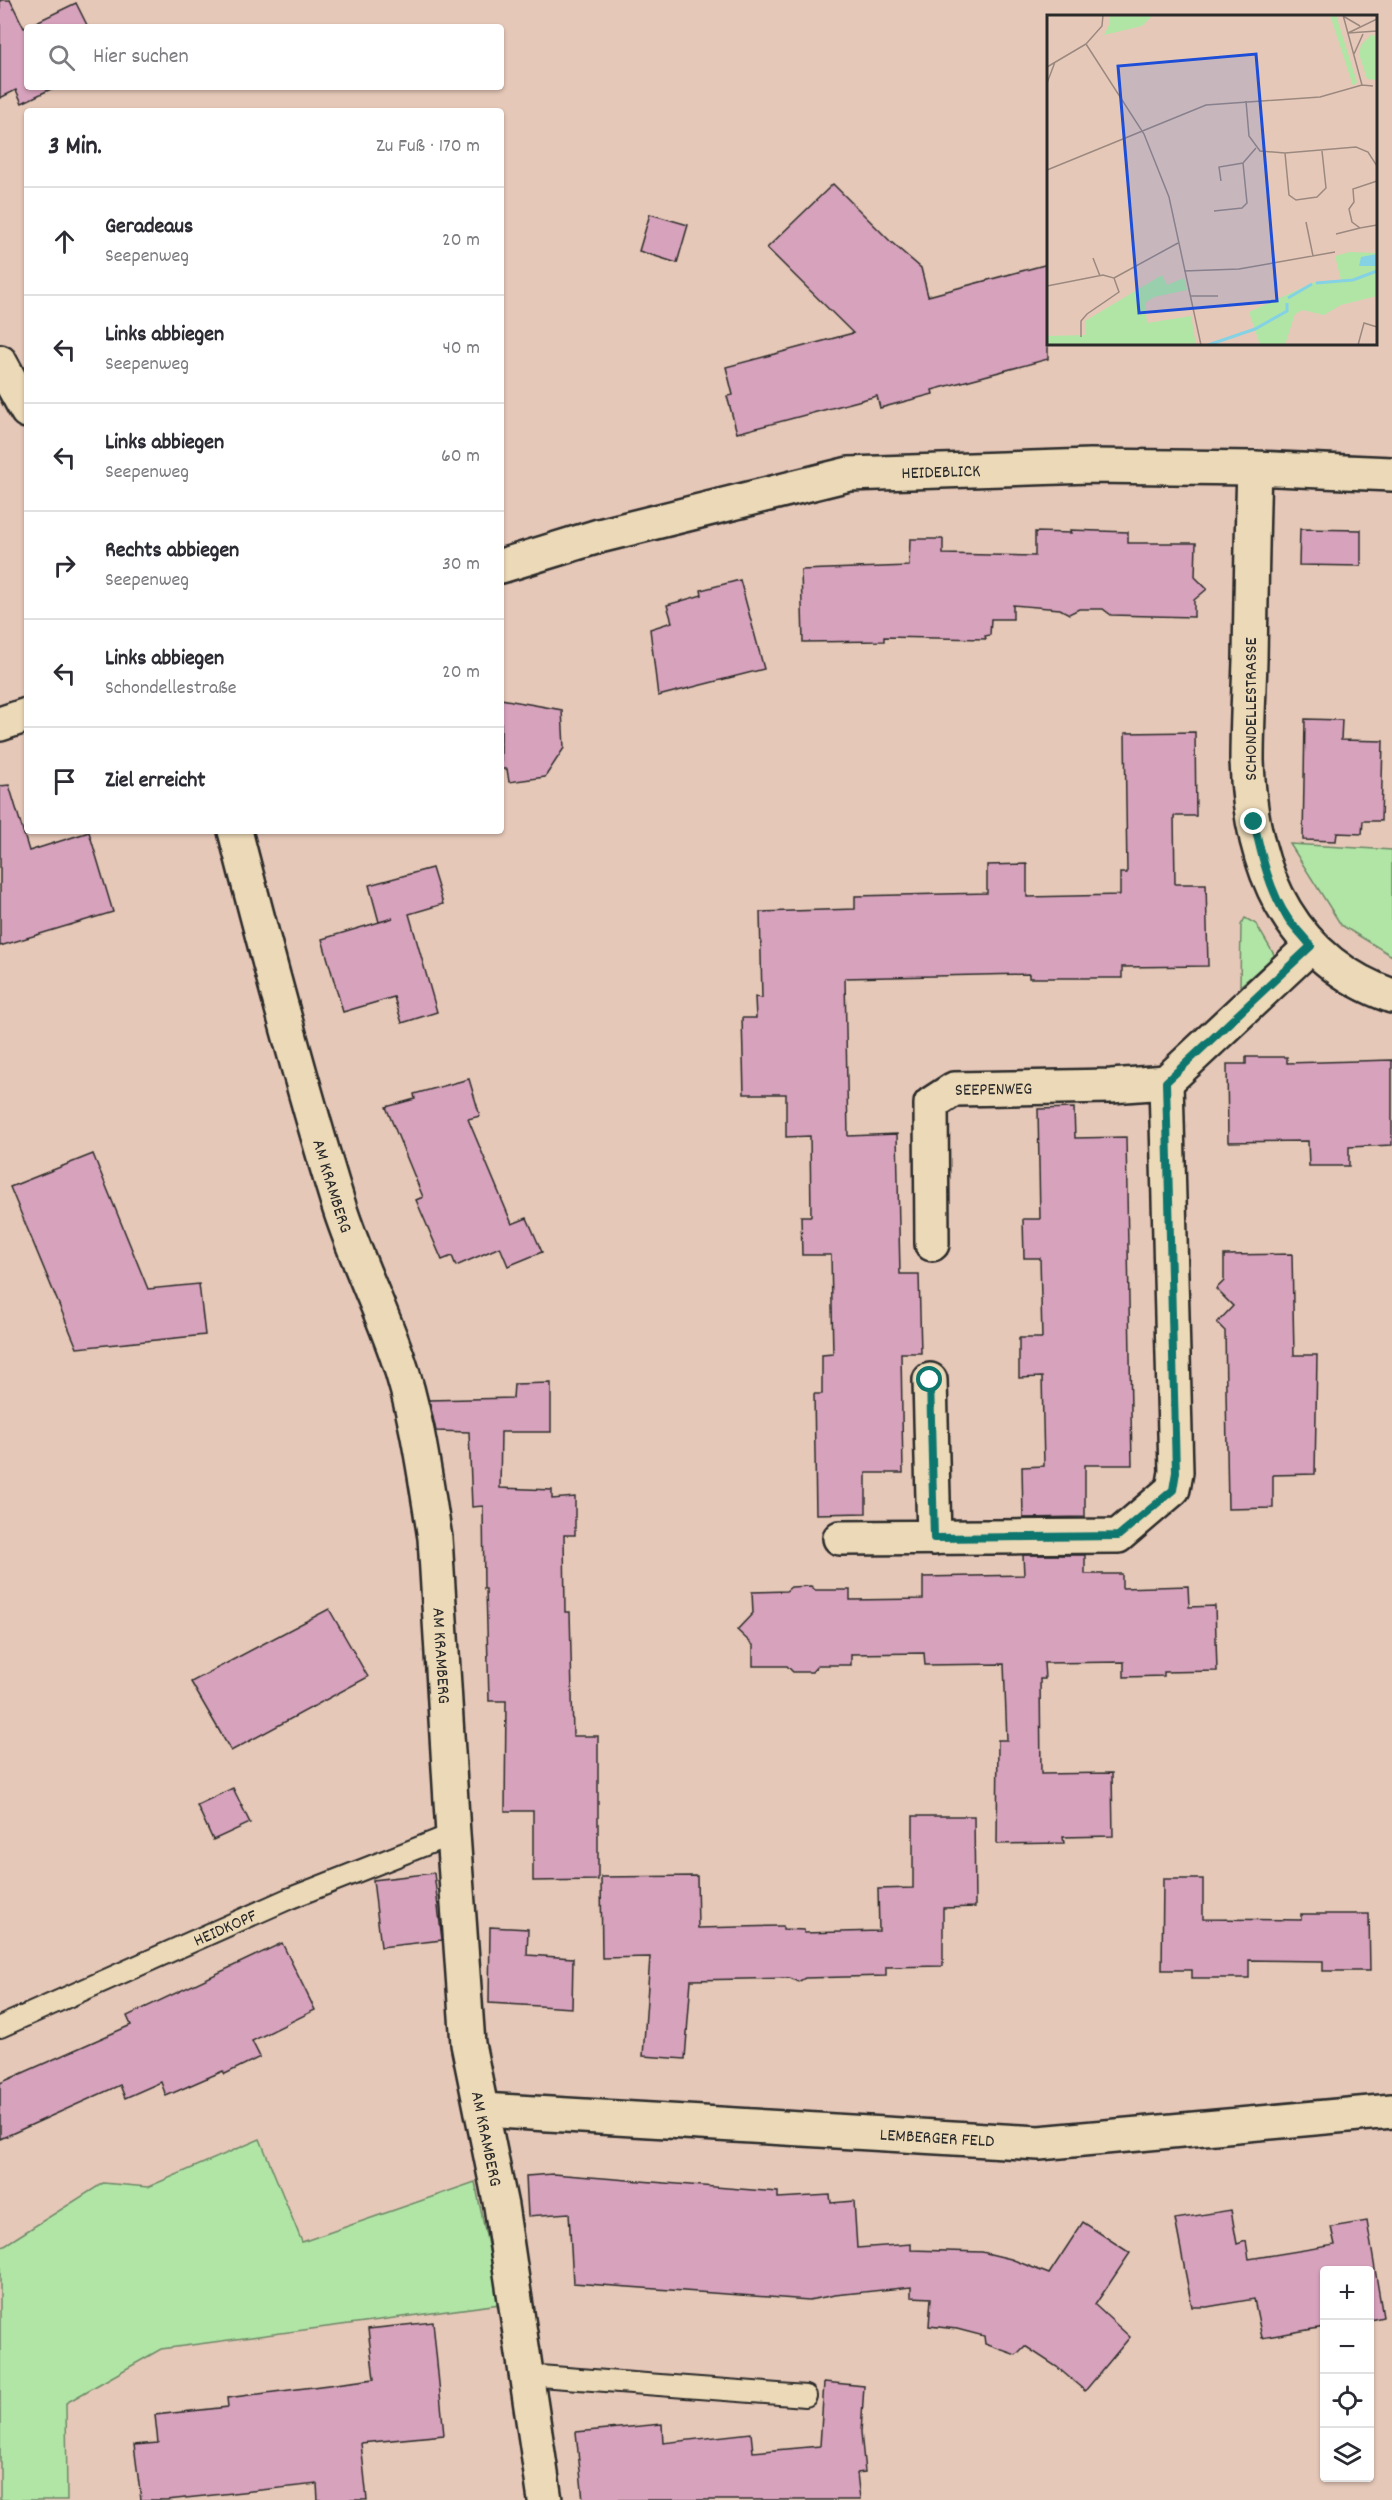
<!DOCTYPE html>
<html lang="de">
<meta charset="utf-8">
<style>
body{margin:0;font-family:Dekko,sans-serif;background:#f2f2f3;color:#2b2b33}
.controls{position:absolute;right:18px;bottom:18px;display:grid;overflow:hidden;border-radius:6px;box-shadow:0 2px 4px #0004}
.controls button{width:54px;height:54px;display:grid;place-items:center;padding:0;border:0;border-bottom:2px solid #e1e1e2;background:#fff;color:#2b2b33;font:30px sans-serif}
.stop{position:absolute;width:18px;height:18px;margin:-14px;border:4px solid #0f766e;border-radius:50%;background:#fff}
.stop.end{background:#0f766e;border-color:#fff;box-shadow:0 2px 6px #0008}
.list{margin:0;padding:0;list-style:none}
h2{display:flex;justify-content:space-between;align-items:center;height:78px;margin:0;padding:0 24px;font-size:26px}
h2 small{font-size:20px;font-weight:400;color:#7c7c81}
.list li{display:grid;grid-template-columns:39px 1fr auto;gap:18px;align-items:center;box-sizing:border-box;height:108px;padding:0 24px;border-top:2px solid #e1e1e2}
.list b{display:block;font-size:22px;white-space:nowrap}
.list p{margin:0;font-size:20px;white-space:nowrap;color:#7c7c81}
.list em{font-size:20px;font-style:normal;color:#7c7c81}
.icon{flex:none;width:33px;height:33px;fill:none;stroke:currentColor;stroke-width:2;stroke-linecap:round;stroke-linejoin:round}
.map{position:relative;flex:none;width:1392px;height:2500px;overflow:hidden}
.search{position:absolute;background:#fff;box-shadow:0 2px 4px #0004;left:24px;top:24px;width:480px;height:66px;display:flex;align-items:center;gap:15px;box-sizing:border-box;padding:0 21px;border-radius:6px;color:#7c7c81;font-size:22px}
.panel{position:absolute;background:#fff;box-shadow:0 2px 4px #0004;left:24px;top:108px;width:480px;height:726px;border-radius:6px}
.map>svg:first-child{display:block}
.green{fill:#b1e5a6;stroke:#6e8868;stroke-width:1.5}
.building{fill:#d7a2bc;stroke:#2b2b2b;stroke-width:1.5}
.lines{fill:none;stroke-linecap:round;stroke-linejoin:round}
.service-casing{stroke:#2b2b2b;stroke-width:24}
.minor-casing{stroke:#2b2b2b;stroke-width:38}
.service{stroke:#ecd9b7;stroke-width:20}
.minor{stroke:#ecd9b7;stroke-width:33}
.route{stroke:#0f766e;stroke-width:8}
.labels{text-anchor:middle;stroke-width:4.5;stroke-linejoin:round;paint-order:stroke}
.street-label{font-size:18px;fill:#2b2b2b;stroke:#ecd9b7}
.inset-river{fill:none;stroke:#84d2e3;stroke-width:3}
.inset-road{fill:none;stroke:#9b8980;stroke-width:1.5}
.view{fill:#1d4ed8;fill-opacity:0.15;stroke:#1d4ed8;stroke-width:3}
.inset-edge{fill:none;stroke:#2b2b2b;stroke-width:3}
</style>
<div class="map">
<svg width="1392" height="2500" viewBox="0 0 1392 2500">
<rect width="100%" height="100%" fill="#e6c8b8"/>
<filter id="ink" filterUnits="userSpaceOnUse"><feTurbulence type="fractalNoise" baseFrequency=".0167" numOctaves="2"/><feDisplacementMap in="SourceGraphic" scale="12" xChannelSelector="R" yChannelSelector="G"/><feConvolveMatrix kernelMatrix="1 2 1 2 8 2 1 2 1" color-interpolation-filters="sRGB"/></filter>
<g filter="url(#ink)">
<g class="green">
<path d="M1290 844 1392 850V956L1341 925Z"/>
<path d="M1245 918 1256 924 1275 956 1240 986 1241 925Z"/>
<path d="M260 2139 302 2242 475 2182 500 2304 161 2349 66 2403 67 2500H0V2248L103 2183 148 2187Z"/>
</g>
<g class="building">
<path d="M0 0H10L24 28 76 3 88 27H27V87H55L22 103 16 90 0 98Z"/>
<path d="M833 184 890 241 921 268 928 296 1048 264V359L932 390 933 394 880 408 877 396 737 433 727 396 733 395 726 367 853 333 767 248Z"/>
<path d="M650 214 688 225 677 263 639 251Z"/>
<path d="M1300 529 1361 530V566L1299 565Z"/>
<path d="M1070 530 1128 532V543H1196L1195 577 1207 589 1194 600V617L1111 615 1103 609H1079L1069 614 1060 609 1013 605V619H991L990 635 985 636 986 639 884 637V641L803 642 801 570 909 566 910 539H943V554L1035 556V532L1071 533Z"/>
<path d="M740 580 764 669 658 696 650 629 672 622 667 605 702 595 701 590Z"/>
<path d="M501 699 562 710 564 748 545 777 509 782 507 769H501Z"/>
<path d="M1305 719 1342 720 1341 740 1383 741 1381 821H1363L1362 834 1337 833 1336 841 1303 840Z"/>
<path d="M1195 732 1196 816H1174L1175 884H1206L1208 966 1122 967V978H1029V974L845 978 848 1136 897 1134 900 1274H919L921 1353H901L903 1473H866V1513L816 1514 814 1394H822V1355L833 1354 831 1255H802L801 1216H811L810 1136 786 1137V1094H744L742 1018H756L755 997 762 998 760 912 855 909V896L987 893V865L1027 864V897L1120 895V873H1127L1125 733Z"/>
<path d="M9 785 29 851 89 832 113 912 0 946V786Z"/>
<path d="M432 868 443 904 409 914 437 1012 402 1023 394 997 343 1012 322 939 393 918 379 922 369 885Z"/>
<path d="M1246 1057H1287V1063L1392 1060V1145L1349 1147V1166H1309L1308 1141 1228 1142 1227 1064H1246Z"/>
<path d="M469 1079 480 1116 468 1119 512 1224 527 1218 542 1252 508 1266 500 1247 456 1266 452 1256 442 1260 416 1200 423 1197 386 1107 415 1099 414 1094Z"/>
<path d="M1074 1108 1075 1138 1126 1137 1132 1465H1085V1517L1023 1518 1022 1467 1044 1466 1042 1377 1019 1378V1338H1042L1040 1258H1024L1023 1219H1040L1038 1109Z"/>
<path d="M93 1154 148 1289 199 1284 205 1335 77 1348 10 1187Z"/>
<path d="M1292 1254 1294 1355H1317L1315 1474 1273 1475V1508L1228 1509 1225 1331 1217 1323 1233 1306 1216 1289 1224 1281V1255Z"/>
<path d="M551 1383V1432H501L500 1488 552 1490V1499L575 1497V1535H564L565 1612H570L573 1736H598V1880L533 1881V1811H505L506 1701H489L486 1589H484L483 1506 472 1507 469 1432 436 1431 429 1400 513 1398 514 1384Z"/>
<path d="M1023 1555H1085V1574H1122V1588L1188 1586 1189 1607 1215 1606 1217 1671 1164 1672V1676L1124 1677V1662L1044 1663 1045 1679H1040L1041 1774 1112 1773 1113 1836 1063 1837 1064 1843 997 1844 998 1740H1007L1004 1664 925 1665 924 1653 851 1654V1665H818L812 1672H793L787 1666H753V1645L737 1630 753 1613 752 1592 786 1591 791 1587 811 1586 815 1590H850V1600L923 1599V1577L1024 1575Z"/>
<path d="M329 1609 368 1677 231 1751 191 1682Z"/>
<path d="M233 1788 250 1823 213 1840 197 1805Z"/>
<path d="M913 1816H974L975 1907 943 1908V1966L886 1967V1976L805 1978 798 1982 790 1978 691 1980 685 2059 643 2056 650 1957 602 1958 601 1877 697 1876 698 1928 778 1926H783V1929L804 1930V1933L879 1931 878 1889 913 1888Z"/>
<path d="M434 1873 442 1940 381 1947 373 1880Z"/>
<path d="M1163 1879H1203V1919L1301 1920V1914H1369L1370 1971H1323V1961L1249 1960V1978H1192V1970H1162Z"/>
<path d="M490 1927 528 1929 527 1955 573 1958 572 2008 489 2003Z"/>
<path d="M282 1943 315 2010 252 2041 260 2057 225 2074 223 2071 166 2096 161 2082 125 2098 120 2085 0 2139V2083L131 2025 127 2016Z"/>
<path d="M553 2174 778 2192V2198L830 2195 831 2203 854 2201 857 2248 911 2244V2250L982 2252 1011 2259 1049 2274 1083 2222 1130 2253 1095 2305 1130 2337 1085 2391 1057 2367 1025 2346 1016 2355 985 2344 984 2336 957 2329 929 2326 931 2298 911 2297V2287L835 2295 809 2300 573 2283 569 2213 528 2216 526 2176Z"/>
<path d="M1231 2210 1237 2244 1246 2241 1249 2259 1335 2245 1331 2227 1367 2221 1383 2317 1370 2320V2271H1324V2327L1262 2338 1254 2299 1207 2307H1192L1175 2219Z"/>
<path d="M433 2322 444 2435 361 2443 367 2500H318L317 2484 167 2500H141L134 2445 158 2443 155 2415 228 2407 227 2398 374 2379 368 2329Z"/>
<path d="M824 2382 864 2386 861 2432 865 2472 857 2473 860 2500H583L576 2432 662 2424 663 2443 751 2433 753 2452 820 2446Z"/>
</g>
<g class="lines">
<g class="service-casing">
<g id="service">
<path id="s1" d="M0 2027 288 1899 453 1834"/>
<path d="M526 2375 806 2396"/>
</g>
</g>
<g class="minor-casing">
<g id="minor">
<path d="M0 362 27 411"/>
<path d="M1254 468C1252 532 1251 596 1250 660 1249 693 1247 727 1247 760 1250 865 1287 959 1392 996"/>
<path id="s2" d="M501 566 599 536 849 474 1090 466 1254 468 1392 474"/>
<path d="M0 724 27 715"/>
<path id="s3" d="M235 831C267 955 300 1080 338 1203 354 1255 379 1304 397 1356 417 1413 425 1477 435 1538L453 1834 468 2044 501 2206 545 2500"/>
<path id="s4" d="M932 1244 931 1104 954 1089 1111 1086 1166 1082 1311 946"/>
<path d="M930 1380 934 1538"/>
<path d="M840 1538 1118 1536 1173 1489 1176 1472 1166 1082"/>
<path id="s5" d="M482 2110 1039 2143 1392 2111"/>
</g>
</g>
<use href="#service" class="service"/>
<use href="#minor" class="minor"/>
</g>
</g>
<g class="lines" filter="url(#ink)">
<path class="route" d="M930 1380 934 1538 1118 1536 1173 1490 1176 1472 1166 1082 1311 946C1304 937 1296 929 1289 920 1270 893 1261 854 1254 822"/>
</g>
<g class="labels">
<g class="street-label">
<text dy="6" stroke="none"><textPath href="#s2" startOffset="452">HEIDEBLICK</textPath></text>
<text transform="translate(1250 709) rotate(-90)" y="6">SCHONDELLESTRASSE</text>
<text dy="6" stroke="none"><textPath href="#s4" startOffset="207">SEEPENWEG</textPath></text>
<text dy="6" stroke="none"><textPath href="#s3" startOffset="368">AM KRAMBERG</textPath></text>
<text dy="6" stroke="none"><textPath href="#s3" startOffset="854">AM KRAMBERG</textPath></text>
<text dy="6" stroke="none"><textPath href="#s1" startOffset="246">HEIDKOPF</textPath></text>
<text dy="6" stroke="none"><textPath href="#s5" startOffset="456">LEMBERGER FELD</textPath></text>
<text dy="6" stroke="none"><textPath href="#s3" startOffset="1340">AM KRAMBERG</textPath></text>
</g>
</g>
<g transform="translate(1047 15)">
<rect width="330" height="330" fill="#e6c8b8"/>
<path d="M62 0H106L95 11 57 20 63 8ZM283 0H289L310 67 306 71ZM324 20 330 21V65L320 64 312 39 314 30ZM303 237 330 238V281L294 290 277 300 256 295 248 299 238 330H213L202 297 268 267 294 265 288 241ZM115 260 120 270 137 263 140 275 107 282 98 288 100 308 144 301 149 330H0V321L38 320V306Z" fill="#b1e5a6"/>
<path d="M330 239V251H312L314 242Z" fill="#84d2e3"/>
<path class="inset-river" d="M269 268 306 265 330 256M241 283 265 269M161 330 208 314 240 296V288"/>
<path class="inset-road" d="M296 0 315 70M296 1 313 11M301 18 330 4M301 18 330 16M39 29 97 119 122 182 154 330M39 29 55 11 56 0M307 39 316 19M0 52 39 29M0 68 8 47M199 86 202 121 213 136 238 138 309 132 321 137 330 151M238 138 242 180 249 185 270 182 279 173 275 136M0 155 159 90 273 82 315 70 326 71M174 166 172 152 196 148 209 133M330 166 306 174 307 187 302 194 305 207 313 213 330 210M167 196 195 193 200 188 196 148M259 207 266 241M289 219 313 213M46 243 53 261M137 256 192 254 288 237M67 263 131 228M0 271 56 260 67 263 72 277 40 299 34 306V322M143 281H171M311 330 317 308 330 312"/>
<path class="view" d="M209 39 230 286 92 298 71 51Z"/>
<rect width="330" height="330" class="inset-edge"/>
</g>
</svg>
<div class="controls">
<button>+</button>
<button>−</button>
<button><svg class="icon" aria-label="locate" viewBox="0 0 24 24"><circle cx="12" cy="12" r="6"/><path d="M12 2v4M12 18v4M2 12h4M18 12h4"/></svg></button>
<button><svg class="icon" aria-label="layers" viewBox="0 0 24 24"><path d="M12 4l9 5-9 5-9-5zM3 14l9 5 9-5"/></svg></button>
</div>
<div class="stop" style="left:930px;top:1380px"></div>
<div class="stop end" style="left:1254px;top:822px"></div>
<div class="search"><svg class="icon" aria-label="search" viewBox="0 0 24 24"><circle cx="10" cy="10" r="6"/><path d="M15 15l6 6"/></svg>Hier suchen</div>
<section class="panel">
<h2>3 Min.<small>Zu Fuß · 170 m</small></h2>
<ul class="list">
<li><svg class="icon" aria-label="ahead" viewBox="0 0 24 24"><path d="M12 20V5M6 11l6-6 6 6"/></svg><div><b>Geradeaus</b><p>Seepenweg</p></div><em>20 m</em></li>
<li><svg class="icon" aria-label="left" viewBox="0 0 24 24"><path d="M17 20v-9H6M10 6l-5 5 5 5"/></svg><div><b>Links abbiegen</b><p>Seepenweg</p></div><em>40 m</em></li>
<li><svg class="icon" aria-label="left" viewBox="0 0 24 24"><path d="M17 20v-9H6M10 6l-5 5 5 5"/></svg><div><b>Links abbiegen</b><p>Seepenweg</p></div><em>60 m</em></li>
<li><svg class="icon" aria-label="right" viewBox="0 0 24 24"><path d="M7 20v-9h11M14 6l5 5-5 5"/></svg><div><b>Rechts abbiegen</b><p>Seepenweg</p></div><em>30 m</em></li>
<li><svg class="icon" aria-label="left" viewBox="0 0 24 24"><path d="M17 20v-9H6M10 6l-5 5 5 5"/></svg><div><b>Links abbiegen</b><p>Schondellestraße</p></div><em>20 m</em></li>
<li><svg class="icon" aria-label="arrive" viewBox="0 0 24 24"><path d="M6 21V4h12l-3 4 3 4H6"/></svg><div><b>Ziel erreicht</b></div></li>
</ul>
</section>
</div>
